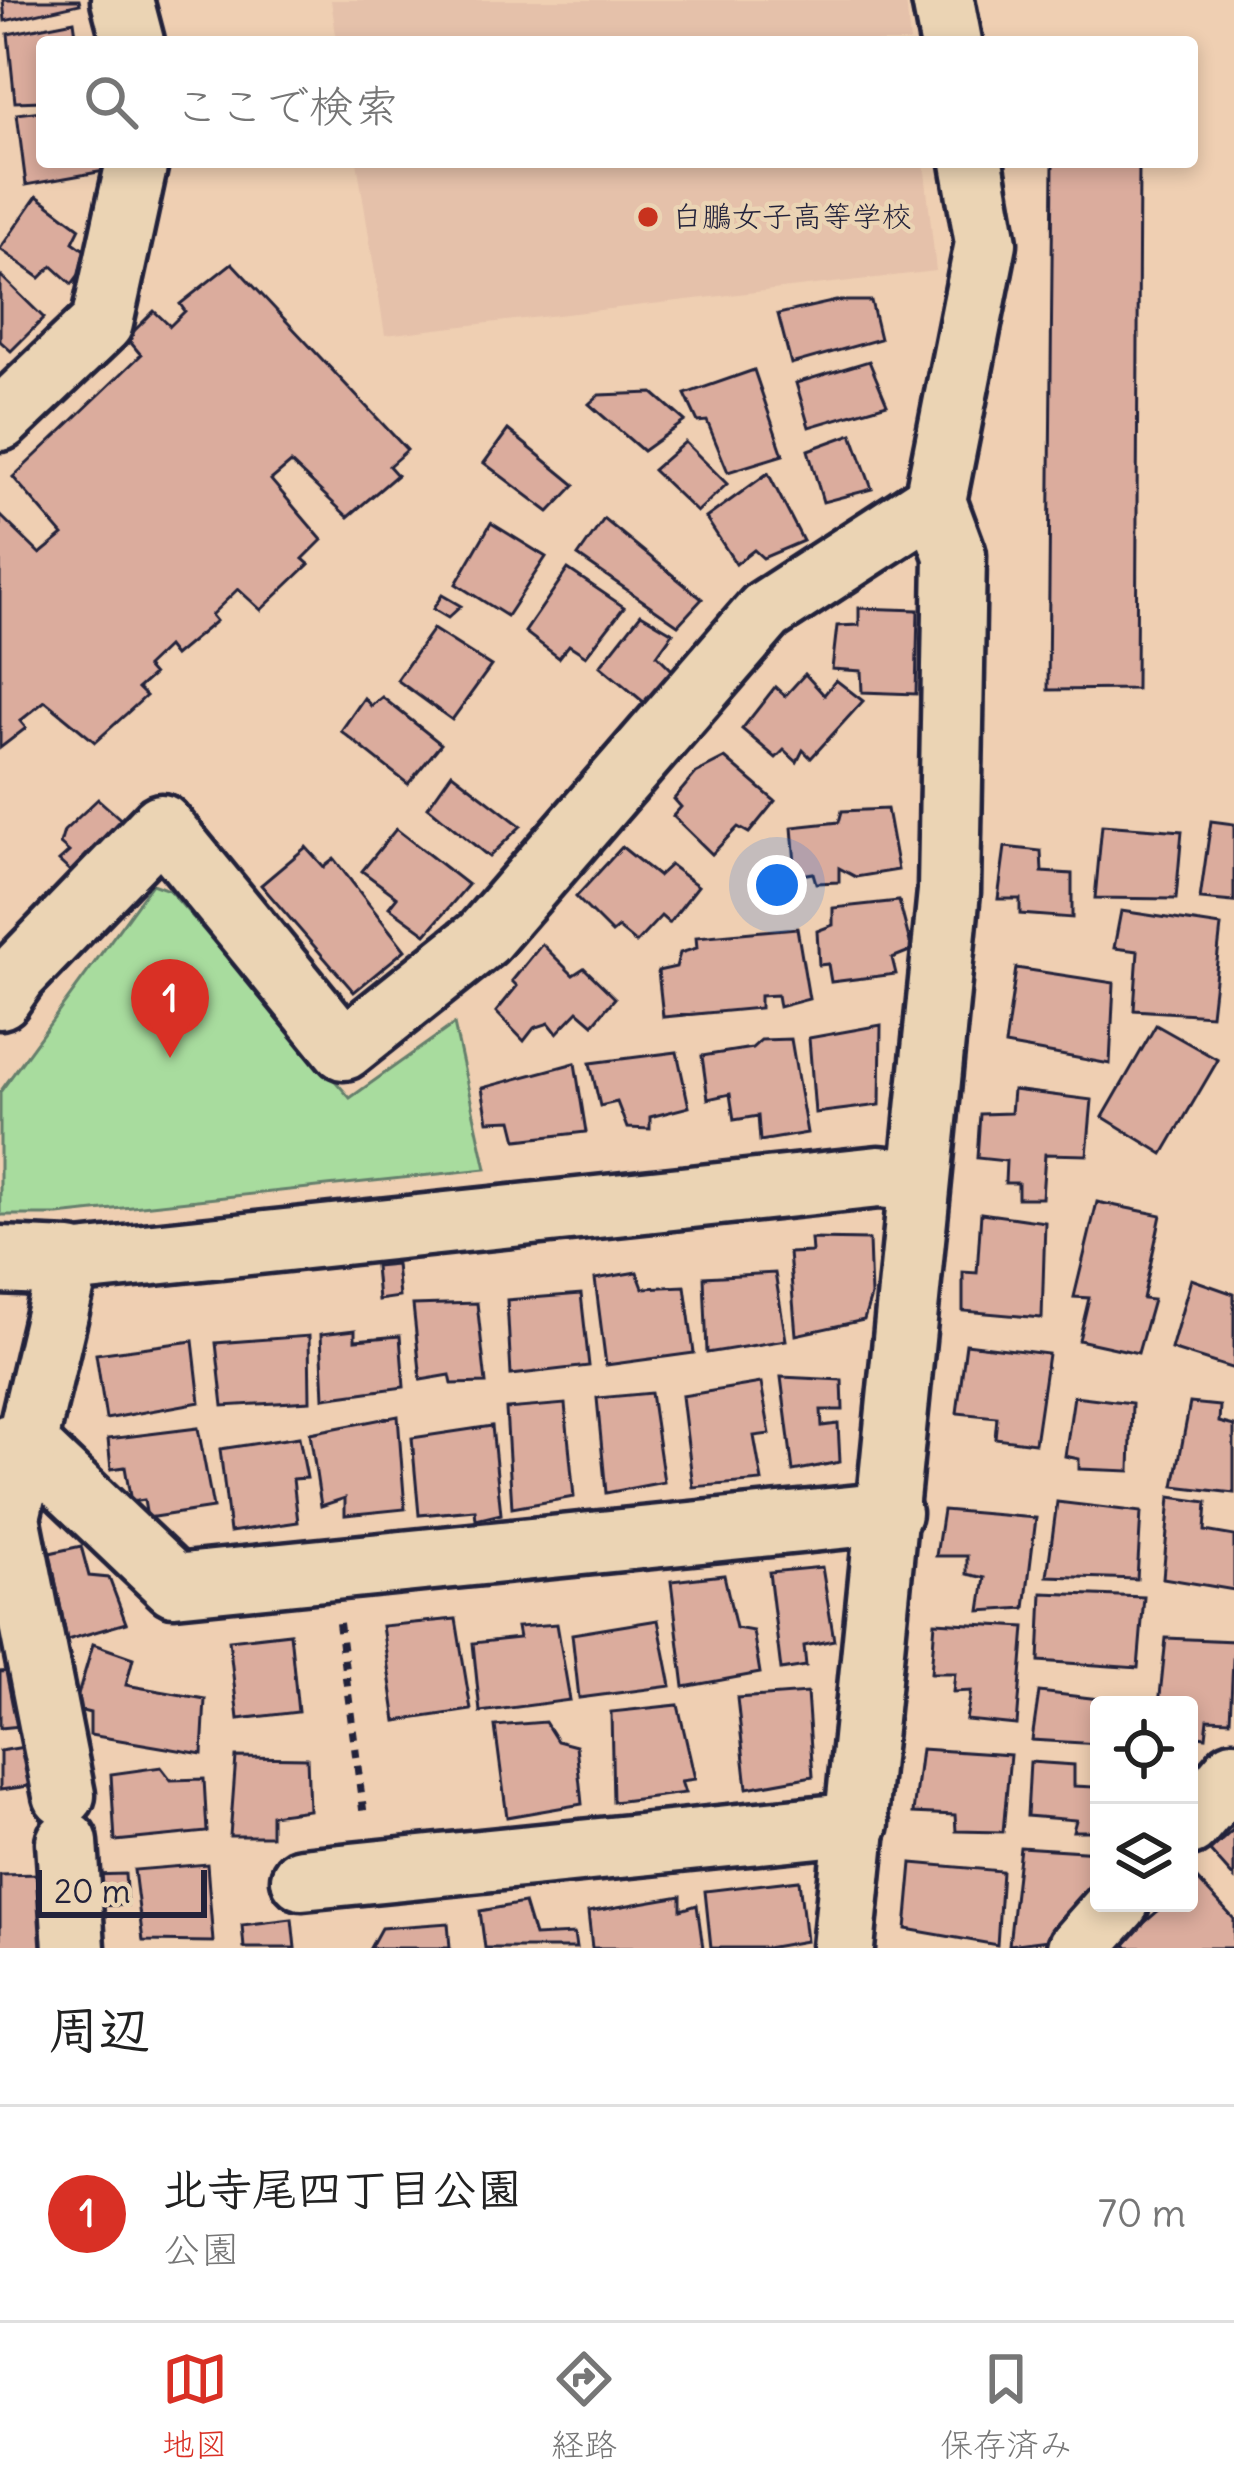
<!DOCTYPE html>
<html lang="ja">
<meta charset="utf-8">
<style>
body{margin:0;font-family:Delius,"Klee One",sans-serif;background:#f6f6f6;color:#222}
.controls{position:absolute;right:36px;bottom:36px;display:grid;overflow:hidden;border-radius:12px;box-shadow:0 6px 18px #0003}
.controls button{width:108px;height:108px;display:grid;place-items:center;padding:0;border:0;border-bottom:3px solid #e0e0e0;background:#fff;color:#222;font:60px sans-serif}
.scale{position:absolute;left:36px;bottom:30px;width:171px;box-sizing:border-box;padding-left:12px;border:6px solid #22223b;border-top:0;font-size:33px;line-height:42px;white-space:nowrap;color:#22223b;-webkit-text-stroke:9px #ebd4b4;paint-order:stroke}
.you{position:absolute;left:777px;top:885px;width:42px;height:42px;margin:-30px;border:9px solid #fff;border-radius:50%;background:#1a73e8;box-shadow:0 0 0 18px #1a73e833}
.badge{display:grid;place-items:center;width:78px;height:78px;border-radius:50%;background:#d93025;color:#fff;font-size:39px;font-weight:700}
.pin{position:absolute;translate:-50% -99px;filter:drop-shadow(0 3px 6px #0008)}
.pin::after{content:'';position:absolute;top:63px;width:42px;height:36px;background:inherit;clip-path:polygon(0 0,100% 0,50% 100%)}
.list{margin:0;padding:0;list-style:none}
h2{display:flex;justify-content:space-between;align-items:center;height:156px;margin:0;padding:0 48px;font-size:51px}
h2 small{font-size:39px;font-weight:400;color:#767676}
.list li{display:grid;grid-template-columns:78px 1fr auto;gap:36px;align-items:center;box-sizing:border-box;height:216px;padding:0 48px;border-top:3px solid #e0e0e0}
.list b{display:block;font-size:45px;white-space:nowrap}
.list p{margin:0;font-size:39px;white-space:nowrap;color:#767676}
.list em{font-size:39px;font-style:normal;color:#767676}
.icon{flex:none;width:66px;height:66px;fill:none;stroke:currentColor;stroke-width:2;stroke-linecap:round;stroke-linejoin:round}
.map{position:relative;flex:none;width:1234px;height:1948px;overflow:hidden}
.search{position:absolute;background:#fff;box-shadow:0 6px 18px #0003;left:36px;right:36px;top:36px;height:132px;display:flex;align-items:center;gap:30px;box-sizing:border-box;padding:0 42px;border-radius:12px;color:#767676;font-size:45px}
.sheet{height:372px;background:#fff}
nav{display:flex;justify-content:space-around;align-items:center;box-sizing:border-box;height:168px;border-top:3px solid #e0e0e0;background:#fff;font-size:33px;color:#767676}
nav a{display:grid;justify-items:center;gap:6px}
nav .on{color:#d93025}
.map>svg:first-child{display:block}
.built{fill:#e5c1aa}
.green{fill:#a8dc9e;stroke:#657f6c;stroke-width:3}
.building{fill:#dbac9d;stroke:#22223b;stroke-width:3}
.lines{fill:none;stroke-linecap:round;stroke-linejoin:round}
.minor-casing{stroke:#22223b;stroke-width:69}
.tertiary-casing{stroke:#22223b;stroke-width:75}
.path{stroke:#22223b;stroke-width:8;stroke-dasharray:9 9;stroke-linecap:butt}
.minor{stroke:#ebd4b4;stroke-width:60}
.tertiary{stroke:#ebd4b4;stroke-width:66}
.poi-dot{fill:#c8321e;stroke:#ebd4b4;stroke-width:4.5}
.labels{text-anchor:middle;stroke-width:9;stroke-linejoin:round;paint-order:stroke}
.poi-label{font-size:30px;fill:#22223b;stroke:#ebd4b4;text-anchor:start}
</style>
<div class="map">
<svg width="1234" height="1948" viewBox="0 0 1234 1948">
<rect width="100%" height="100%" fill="#efcfb2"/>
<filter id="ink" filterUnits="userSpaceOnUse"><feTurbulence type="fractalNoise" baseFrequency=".00833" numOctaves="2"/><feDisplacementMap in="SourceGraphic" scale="24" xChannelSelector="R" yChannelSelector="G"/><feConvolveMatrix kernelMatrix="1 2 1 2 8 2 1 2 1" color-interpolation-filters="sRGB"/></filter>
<g filter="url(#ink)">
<g class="built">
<path d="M331 0H906L910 42H337Z"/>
<path d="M357 162H924L936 271 385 335Z"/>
</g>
<path class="green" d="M152 884 169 890 350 1098 454 1024 486 1169 58 1215H0V1092Z"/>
<g class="building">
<path d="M3 0H79L80 4 5 21Z"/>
<path d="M74 21 77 42H42V101L15 102 8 34Z"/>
<path d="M42 111V162H103L104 171 26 185 17 114Z"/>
<path d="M1053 162H1139L1136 689 1048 690Z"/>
<path d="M37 196 80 228 73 242 93 256 72 284 52 266 40 278 0 249Z"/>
<path d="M232 263 407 450 389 466 397 475 348 517 291 463 271 480 322 540 303 559 309 564 261 610 238 589 211 615 216 621 174 656 167 647 146 667 153 675 138 688 146 696 95 742 45 701 20 721 26 728 0 748V515L40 554 63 535 13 477 141 355 127 338 154 311 170 326 185 311 180 304Z"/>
<path d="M0 275 44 318 11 351 0 341Z"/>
<path d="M836 301H871L880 339 791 364 778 314Z"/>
<path d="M869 361 887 404 809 427 796 383Z"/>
<path d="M754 370 783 455 728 472 707 421 698 422 685 394Z"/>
<path d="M653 393 685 421 643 451 589 404 599 395Z"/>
<path d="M508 430 575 485 549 512 484 463Z"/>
<path d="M852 434 872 489 823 502 808 450Z"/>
<path d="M685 442 727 484 697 512 653 470Z"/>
<path d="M768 473 803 541 763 558 754 550 736 564 706 518Z"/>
<path d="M604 519 702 599 678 625 578 556Z"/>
<path d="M491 523 546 557 507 616 456 584Z"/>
<path d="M568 569 624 607 586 656 569 645 559 658 525 632Z"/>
<path d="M442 595 461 606 448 618 433 609Z"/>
<path d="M859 608 918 610 916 694 862 692 861 671 832 669 837 626 859 625Z"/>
<path d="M641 614 673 633 657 655 672 670 646 704 600 666Z"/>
<path d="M433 629 491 666 452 720 397 680Z"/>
<path d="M805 674 824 695 836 680 863 701 811 758 803 750 797 762 784 750 776 758 742 729 775 687 785 696Z"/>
<path d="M382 697 441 744 408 784 341 731 364 698 371 706Z"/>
<path d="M725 758 775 801 749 833 738 827 712 854 673 816 681 807 674 799 696 773Z"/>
<path d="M452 773 521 826 489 857 428 807Z"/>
<path d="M98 799 125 823 73 874 59 861 69 852 60 844 64 831Z"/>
<path d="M887 809 898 870 856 877 839 868V882L816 883 813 873 796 876 792 827 839 822 842 811Z"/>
<path d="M1211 821 1234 824V902L1200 899Z"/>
<path d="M1102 825 1182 831 1176 899 1095 898Z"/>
<path d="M396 829 468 885 426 934 389 907 397 897 362 871Z"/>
<path d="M306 847 324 867 334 859 405 950 354 992 261 885Z"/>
<path d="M622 847 658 876 670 865 698 886 669 923 661 916 636 943 618 928 612 933 576 897Z"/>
<path d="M1005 847 1041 851 1042 872 1072 874V918L1020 914V899H998Z"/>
<path d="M899 901 912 950 892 958 896 974 831 982 828 964 819 965 817 931 833 925V908Z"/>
<path d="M1121 911 1221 926 1211 1015 1134 1010 1138 951 1114 948Z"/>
<path d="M797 928 809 999 779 1007 777 995 760 996V1008L663 1017 658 971 676 967 680 953 697 948 696 937Z"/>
<path d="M542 944 573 975 584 968 615 998 593 1024 578 1011 557 1033 549 1023 534 1028 524 1041 496 1012 517 986 512 981Z"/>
<path d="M1016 968 1114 983 1110 1064 1005 1045Z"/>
<path d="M881 1025 880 1105 815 1113 809 1038Z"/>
<path d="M1156 1025 1218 1060 1163 1154 1103 1117Z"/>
<path d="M791 1039 807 1133 760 1141 758 1116 734 1120 730 1094 708 1099 702 1056 752 1048 761 1040Z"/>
<path d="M677 1052 689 1107 650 1117V1129L627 1128 617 1102 600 1106 590 1063Z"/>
<path d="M575 1063 586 1132 517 1140 512 1120 488 1121 482 1088Z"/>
<path d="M1013 1090 1092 1100 1087 1155 1045 1154 1042 1198H1018V1183H1005L1006 1161 977 1158 980 1114 1011 1113Z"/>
<path d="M1097 1202 1161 1215 1143 1299 1153 1300 1138 1353 1079 1340 1089 1298 1074 1297Z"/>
<path d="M981 1213 1045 1222 1042 1318 963 1311V1272L977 1273Z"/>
<path d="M811 1239 869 1240 871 1296 864 1320 796 1335 789 1253 812 1252Z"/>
<path d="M396 1264 399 1297 378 1300 375 1266Z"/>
<path d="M637 1272 643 1288 685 1286 694 1353 606 1365 595 1279Z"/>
<path d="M775 1273 786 1340 707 1353 704 1277Z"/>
<path d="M1191 1279 1234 1294V1369L1171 1349Z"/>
<path d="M581 1294 589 1366 511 1375 507 1300Z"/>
<path d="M477 1303 486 1383 452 1384 450 1375 421 1380 413 1305Z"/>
<path d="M355 1330V1340L400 1336 404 1387 324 1398 321 1334Z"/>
<path d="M309 1336 310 1401 223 1406 216 1343Z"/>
<path d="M193 1341 200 1402 106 1419 96 1354Z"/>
<path d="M966 1344 1048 1354 1035 1443 995 1438 997 1417 957 1413Z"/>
<path d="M781 1377 842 1380 843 1410H821L822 1426 838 1424 840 1462 793 1471Z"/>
<path d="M761 1383 770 1434 754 1436 762 1481 693 1487 682 1396Z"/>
<path d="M651 1393 664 1482 606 1493 597 1398Z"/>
<path d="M1074 1396 1132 1403 1130 1471 1079 1469V1459L1065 1456Z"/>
<path d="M1190 1403 1220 1406 1219 1422 1234 1426V1493L1174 1486Z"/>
<path d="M565 1404 574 1497 512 1508 506 1409Z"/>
<path d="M398 1416 405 1509 345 1515V1498L321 1506 310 1433Z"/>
<path d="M492 1426 501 1514 476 1520 475 1510 419 1515 412 1438Z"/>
<path d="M198 1428 213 1508 147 1518 144 1500 131 1502 125 1467 111 1469 108 1439Z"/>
<path d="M299 1437 307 1478 293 1479 298 1522 230 1532 220 1449Z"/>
<path d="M1170 1497 1207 1502 1205 1531 1234 1536V1590L1163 1578Z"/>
<path d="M1057 1502 1141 1512 1137 1579 1047 1576Z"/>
<path d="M943 1510 1036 1518 1025 1608 980 1611 985 1578 967 1574V1556H936Z"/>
<path d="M81 1546 89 1576 109 1578 126 1623 67 1640 50 1553Z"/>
<path d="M822 1567 834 1640 804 1646 806 1666 781 1670 769 1572Z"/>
<path d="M724 1575 736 1628 753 1631 760 1673 684 1687 671 1581Z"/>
<path d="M1042 1593 1144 1597 1138 1668 1039 1661Z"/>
<path d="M456 1619 471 1710 396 1721 382 1626Z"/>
<path d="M658 1620 671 1686 579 1698 572 1634Z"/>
<path d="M935 1622 1025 1627 1017 1725 966 1720 971 1691 953 1692 955 1673H931Z"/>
<path d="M557 1624 570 1700 480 1712 473 1643 519 1638 517 1627Z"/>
<path d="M290 1633 298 1712 238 1719 229 1640Z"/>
<path d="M1166 1638 1234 1641 1230 1720 1208 1719 1206 1737 1189 1735V1705H1159Z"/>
<path d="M93 1644 133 1658 126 1685 205 1699 202 1754 90 1735V1713L74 1709Z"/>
<path d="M12 1671 21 1726 0 1728V1672Z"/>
<path d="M1039 1692 1134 1703 1099 1705V1744L1032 1740Z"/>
<path d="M807 1693 813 1776 747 1788 737 1698Z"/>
<path d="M678 1705 695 1779 681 1781 685 1793 613 1802 611 1712Z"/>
<path d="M545 1722 557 1741 576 1746 582 1804 507 1817 495 1726Z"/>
<path d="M24 1747 29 1786 0 1790V1751Z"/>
<path d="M921 1749 1010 1755 1003 1832 956 1831 955 1815 913 1813Z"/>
<path d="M236 1757 307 1758 309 1810 271 1815V1836H230Z"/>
<path d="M1030 1762 1074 1765V1786L1094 1787 1095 1774 1099 1776V1831H1073L1076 1820 1027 1816Z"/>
<path d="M161 1767 171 1780 204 1779 207 1832 115 1841 111 1774Z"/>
<path d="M1234 1829V1878L1210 1851Z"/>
<path d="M1020 1847 1098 1852 1090 1886 1048 1940 1009 1945Z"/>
<path d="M912 1863 1002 1871 997 1945 906 1929Z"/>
<path d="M207 1864 213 1942 143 1941 134 1870Z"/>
<path d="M40 1874 42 1948H0V1875Z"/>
<path d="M125 1874 127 1905 94 1906 92 1875Z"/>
<path d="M1196 1878 1234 1919V1948H1128L1122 1942 1167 1903H1189V1884Z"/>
<path d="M799 1880 806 1941 766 1948H711L705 1891Z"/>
<path d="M681 1896V1910L697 1905 703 1948H592L588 1912Z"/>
<path d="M524 1903 534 1936 574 1934 576 1948H485L480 1911Z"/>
<path d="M292 1919 295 1948H244L242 1925Z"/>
<path d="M448 1923 450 1948H370L381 1928Z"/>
</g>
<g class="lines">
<g class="minor-casing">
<g id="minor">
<path d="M122 0 133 42"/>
<path d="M943 0 951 42"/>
<path d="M0 420 102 323 137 162"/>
<path d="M0 998 16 975 161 825 344 1049 483 938 766 611 935 501"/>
<path d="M0 1448 23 1441 174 1585 890 1513"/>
<path d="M64 1795 9 1517 69 1263 879 1177 917 1181"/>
<path d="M1189 1825 1234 1772"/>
<path d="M67 1842 74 1948"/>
<path d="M302 1879 858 1823"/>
<path d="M843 1948 949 891 955 555 935 501 986 243 972 162"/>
<path d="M1078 1948 1118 1903"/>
</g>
</g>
<g class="tertiary-casing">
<path id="tertiary" d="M0 1260 69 1263"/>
</g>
<path class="path" d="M339 1623 364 1817"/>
<use href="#minor" class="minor"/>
<use href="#tertiary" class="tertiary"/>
</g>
</g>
<circle class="poi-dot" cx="648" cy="217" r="12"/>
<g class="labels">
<g class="poi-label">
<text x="672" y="227">白鵬女子高等学校</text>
</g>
</g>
</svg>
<div class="controls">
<button><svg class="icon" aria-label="locate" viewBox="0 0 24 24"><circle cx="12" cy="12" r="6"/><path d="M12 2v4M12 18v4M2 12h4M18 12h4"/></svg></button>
<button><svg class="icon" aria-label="layers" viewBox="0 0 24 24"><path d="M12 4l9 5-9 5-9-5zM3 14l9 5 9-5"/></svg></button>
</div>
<div class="scale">20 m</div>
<div class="you"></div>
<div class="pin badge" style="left:170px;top:1058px">1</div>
<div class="search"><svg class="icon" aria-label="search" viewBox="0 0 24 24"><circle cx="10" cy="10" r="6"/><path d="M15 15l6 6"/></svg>ここで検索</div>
</div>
<section class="sheet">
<h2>周辺<small></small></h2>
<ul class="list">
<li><span class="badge">1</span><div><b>北寺尾四丁目公園</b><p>公園</p></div><em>70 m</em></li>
</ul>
</section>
<nav>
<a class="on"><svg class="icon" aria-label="map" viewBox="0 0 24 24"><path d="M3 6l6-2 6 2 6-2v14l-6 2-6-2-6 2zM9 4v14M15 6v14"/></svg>地図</a>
<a><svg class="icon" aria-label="directions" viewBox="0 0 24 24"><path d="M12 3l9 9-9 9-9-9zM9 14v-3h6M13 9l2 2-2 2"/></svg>経路</a>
<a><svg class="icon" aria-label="saved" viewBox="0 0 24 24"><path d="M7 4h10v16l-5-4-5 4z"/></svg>保存済み</a>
</nav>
